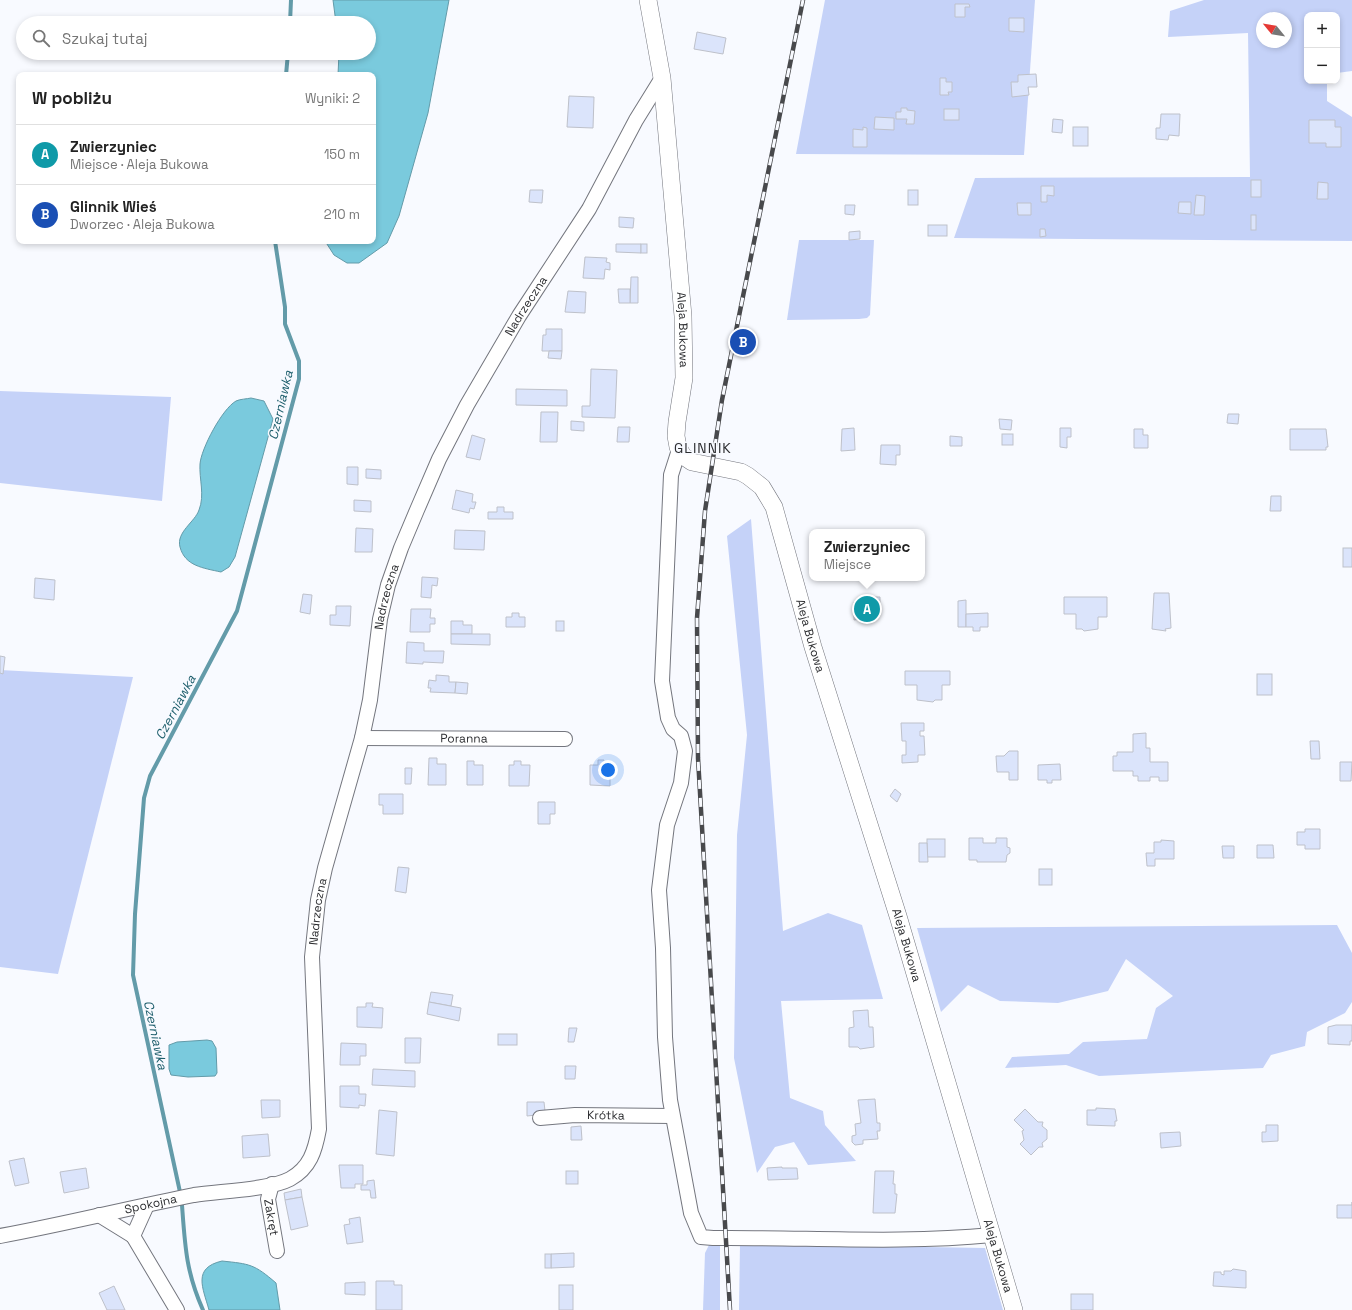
<!DOCTYPE html>
<html lang="pl">
<meta charset="utf-8">
<style>
body{margin:0;font-family:"Space Grotesk",sans-serif;background:#f6f6f6;color:#222}
.controls{position:absolute;right:12px;top:12px;display:grid;overflow:hidden;border-radius:8px;box-shadow:0 2px 6px #0003}
.controls button{width:36px;height:36px;display:grid;place-items:center;padding:0;border:0;border-bottom:1px solid #e0e0e0;background:#fff;color:#222;font:20px sans-serif}
.compass{position:absolute;left:1256px;top:12px;width:36px;height:36px;border-radius:50%;background:#fff;box-shadow:0 2px 6px #0003;rotate:300deg}
.you{position:absolute;left:608px;top:770px;width:14px;height:14px;margin:-10px;border:3px solid #fff;border-radius:50%;background:#1a73e8;box-shadow:0 0 0 6px #1a73e833}
.badge{display:grid;place-items:center;width:26px;height:26px;border-radius:50%;background:#111827;color:#fff;font-size:13px;font-weight:700}
.pin{position:absolute;translate:-50% -50%;border:2px solid #fff;box-shadow:0 1px 4px #0006}
.popup{position:absolute;left:809px;top:529px;width:116px;height:52px;box-sizing:border-box;display:grid;place-content:center;border-radius:8px;background:#fff;filter:drop-shadow(0 1px 3px #0005);font-size:13px;white-space:nowrap;color:#767676}
.popup b{font-size:15px;color:#222}
.popup::after{content:'';position:absolute;left:50%;top:100%;margin-left:-8px;border:8px solid transparent;border-top-color:#fff}
.list{margin:0;padding:0;list-style:none}
h2{display:flex;justify-content:space-between;align-items:center;height:52px;margin:0;padding:0 16px;font-size:17px}
h2 small{font-size:13px;font-weight:400;color:#767676}
.list li{display:grid;grid-template-columns:26px 1fr auto;gap:12px;align-items:center;box-sizing:border-box;height:60px;padding:0 16px;border-top:1px solid #e0e0e0}
.list b{display:block;font-size:15px;white-space:nowrap}
.list p{margin:0;font-size:13px;white-space:nowrap;color:#767676}
.list em{font-size:13px;font-style:normal;color:#767676}
.icon{flex:none;width:22px;height:22px;fill:none;stroke:currentColor;stroke-width:2;stroke-linecap:round;stroke-linejoin:round}
.map{position:relative;flex:none;width:1352px;height:1310px;overflow:hidden}
.search{position:absolute;background:#fff;box-shadow:0 2px 6px #0003;left:16px;top:16px;width:360px;height:44px;display:flex;align-items:center;gap:10px;box-sizing:border-box;padding:0 14px;border-radius:22px;color:#767676;font-size:15px}
.panel{position:absolute;background:#fff;box-shadow:0 2px 6px #0003;left:16px;top:72px;width:360px;height:172px;border-radius:8px}
.map>svg:first-child{display:block}
.green{fill:#c5d2f8;fill-rule:evenodd}
.water{fill:#7acadd;stroke:#639ba9}
.lines{fill:none;stroke-linecap:round;stroke-linejoin:round}
.stream{stroke:#639ba9;stroke-width:4}
.building{fill:#dbe4fb;stroke:#bec1ca}
.minor-casing{stroke:#74767e;stroke-width:16}
.tertiary-casing{stroke:#74767e;stroke-width:18}
.minor{stroke:#fff;stroke-width:14}
.tertiary{stroke:#fff;stroke-width:17}
.rail-casing{stroke:#48494c;stroke-width:4.5}
.rail{stroke:#f8faff;stroke-width:3;stroke-dasharray:9;stroke-linecap:butt}
.labels{text-anchor:middle;stroke-width:3;stroke-linejoin:round;paint-order:stroke}
.street-label{font-size:12px;fill:#2d2e31;stroke:#f8faff}
.water-label{font-size:13px;font-style:italic;fill:#1d5e6c;stroke:#f8faff}
.quarter-label{font-size:14px;letter-spacing:1px;fill:#2d2e31;stroke:#f8faff}
</style>
<div class="map">
<svg width="1352" height="1310" viewBox="0 0 1352 1310">
<rect width="100%" height="100%" fill="#f8faff"/>
<g class="green">
<path d="M825 0H1035L1024 155 796 154Z"/>
<path d="M1204 0H1352V71L1337 73V15H1307V81H1327V101L1352 117V241L954 238 975 178 1250 177 1248 33 1168 37 1170 11ZM1262 18H1286V42H1262Z"/>
<path d="M799 240H874L870 315 867 318 859 319 787 320Z"/>
<path d="M0 391 171 397 162 501 0 483Z"/>
<path d="M751 519 783 931 828 913 862 925 883 999 781 1001 790 1098 823 1111 825 1125 856 1161 808 1165 794 1142 775 1147 757 1173 734 1058 737 835 747 735 727 536Z"/>
<path d="M0 670 133 677 58 974 0 967Z"/>
<path d="M1337 925 1352 953V1002L1345 1013 1307 1032 1305 1046 1271 1055 1263 1068 1099 1076 1066 1065 1005 1068 1012 1057 1069 1054 1083 1042 1147 1039 1156 1008 1173 996 1126 959 1108 991 1058 1003 1000 1001 968 985 941 1012 917 928Z"/>
<path d="M740 1244 985 1248 1003 1310H739Z"/>
<path d="M709 1245H720V1310H703L705 1253Z"/>
</g>
<g class="water">
<path d="M333 0H449L428 113 399 216 387 243 359 263H347L334 255 325 241H373V75H338L339 53H369V23H336Z"/>
<path d="M251 398 264 401 273 419 235 557 229 567 221 572C203 568 185 566 180 547 176 532 195 522 199 510 205 495 199 479 200 464 201 449 222 409 236 401 240 399 247 399 251 398Z"/>
<path d="M207 1040 212 1041 216 1048 217 1073 215 1076 188 1077 171 1075 169 1069V1045L177 1042Z"/>
<path d="M222 1261C250 1264 254 1264 276 1283L280 1310H209C203 1288 192 1268 222 1261Z"/>
</g>
<g class="lines">
<g class="stream">
<path d="M290 23 291 0"/>
<path d="M286 75 288 53"/>
<path d="M180 1192 133 975 135 914 144 798 150 776 237 611 299 379V361L285 324V307L275 241"/>
<path d="M182 1205C185 1246 186 1272 203 1310"/>
</g>
</g>
<g class="building">
<path d="M955 4H969L970 7H965V17H955Z"/>
<path d="M1009 18H1024V32L1009 31Z"/>
<path d="M697 32 726 38 723 54 694 49Z"/>
<path d="M1036 74 1037 87H1028L1029 95 1012 97 1011 82H1018V75Z"/>
<path d="M940 78H946V82H952V92H948L949 95H940Z"/>
<path d="M569 96 594 97 593 128 567 127Z"/>
<path d="M901 108H907V110L915 111 914 124H906L907 119H896V112H901Z"/>
<rect x="944" y="109" width="15" height="11"/>
<path d="M1161 114H1180L1179 136 1169 135 1168 140 1156 139V128H1160Z"/>
<path d="M875 117 894 118V130L874 129Z"/>
<path d="M1053 119 1063 120 1062 133 1052 132Z"/>
<path d="M1309 120H1335V127H1341V147H1326V143H1309Z"/>
<path d="M863 127 867 128V147H853V129L863 130Z"/>
<rect x="1073" y="127" width="15" height="19"/>
<rect x="1251" y="180" width="10" height="17"/>
<path d="M1318 182 1328 183V199H1317Z"/>
<path d="M1041 186H1054V196L1047 195V202H1041Z"/>
<path d="M530 190H543L542 203 529 202Z"/>
<rect x="908" y="190" width="10" height="15"/>
<path d="M1196 195 1205 196 1204 215H1194Z"/>
<path d="M1179 202H1191V214L1178 213Z"/>
<path d="M1017 203H1031V215H1018Z"/>
<path d="M845 205H855L854 215 845 214Z"/>
<rect x="1251" y="215" width="5" height="15"/>
<path d="M619 217 634 218 633 228 619 227Z"/>
<rect x="928" y="225" width="19" height="11"/>
<path d="M1040 229H1045L1046 236 1040 237Z"/>
<path d="M860 231V239L849 240V232Z"/>
<path d="M616 244H641V253L616 252Z"/>
<rect x="641" y="244" width="6" height="9"/>
<path d="M585 257 607 258 606 262 610 263V270L605 269 604 279 583 278Z"/>
<path d="M631 277H638V303H630Z"/>
<path d="M618 289H630V303H619Z"/>
<path d="M568 291 586 292 585 313 565 312Z"/>
<path d="M546 329H562V351H542L543 335H546Z"/>
<path d="M549 351H562L561 359 548 358Z"/>
<path d="M591 369 617 370 615 418 582 417V406H590Z"/>
<path d="M516 389 567 390V406L516 405Z"/>
<path d="M541 412H558L557 442H540Z"/>
<path d="M1228 414H1239L1238 424 1227 423Z"/>
<path d="M999 419 1012 420 1011 430 1000 429Z"/>
<path d="M571 421 584 422V431L571 430Z"/>
<path d="M618 427H630L629 442H617Z"/>
<path d="M854 428 855 450 841 451 842 429Z"/>
<path d="M1060 428H1071V437H1067V448L1060 447Z"/>
<path d="M1134 429H1143V435H1148V448H1134Z"/>
<path d="M1290 429H1326L1328 447H1326V450H1290Z"/>
<rect x="1002" y="434" width="11" height="11"/>
<path d="M472 435 485 439 480 460 466 457Z"/>
<path d="M950 436 962 437V446H950Z"/>
<path d="M881 445H900V455H896V465L880 464Z"/>
<path d="M347 467H358V485L347 484Z"/>
<path d="M366 469 381 470V479L366 478Z"/>
<path d="M456 490 473 494 472 502H476L474 509 470 508 469 513 452 509Z"/>
<path d="M1271 496H1281V511H1270Z"/>
<path d="M354 500 371 501V512L354 511Z"/>
<path d="M497 507H504V512H513V519H488V512H497Z"/>
<path d="M356 528 373 529 372 552H355Z"/>
<path d="M455 530 485 531 484 550 454 549Z"/>
<rect x="1343" y="548" width="9" height="19"/>
<path d="M422 577 438 578 437 586 432 585 431 598 421 597Z"/>
<path d="M35 578 55 580 54 600 34 598Z"/>
<path d="M1154 593H1169L1171 628 1165 629 1166 631 1152 629Z"/>
<path d="M303 594 312 595 310 614 300 612Z"/>
<path d="M860 597H880V616H861V619L854 620V602H860Z"/>
<path d="M1064 597H1107V617H1098V629L1084 631 1082 629H1076V614H1064Z"/>
<path d="M966 600V627H958V601Z"/>
<path d="M336 606H351L350 626 330 625V615H336Z"/>
<path d="M411 609H431L430 618H435V624H430V632H410Z"/>
<path d="M512 613H519V617H525V627H506V617H512Z"/>
<path d="M988 613V627H980V631H973V627H966V614Z"/>
<path d="M451 621H463V625H472V634H451Z"/>
<rect x="556" y="621" width="8" height="10"/>
<path d="M451 634H490V645L451 644Z"/>
<path d="M407 642 424 643V651H444L443 663 423 662V664L406 663Z"/>
<path d="M0 656 5 657 3 674 0 673Z"/>
<path d="M905 671H950V685H942V700H935L933 702 917 700V685H905Z"/>
<rect x="1257" y="674" width="15" height="21"/>
<path d="M436 675 449 676V682H456L455 693 430 692 431 688H428L429 680 436 681Z"/>
<path d="M456 682 468 683 467 694 455 693Z"/>
<path d="M901 723H924V731H920V736H924L925 755H918V762L902 763V755H906V741H902Z"/>
<path d="M1146 733V748H1150V762H1168V781H1159V777H1150V781H1138V776H1133V771H1113V756H1117V752H1133V734Z"/>
<path d="M1310 741H1319L1320 759H1311Z"/>
<path d="M1009 751H1018V780H1009V772H997L996 756H1004Z"/>
<path d="M429 758H437V764H446V785H428Z"/>
<path d="M598 760H604V765L610 766V786L590 785V765H598Z"/>
<path d="M467 761H474V765H483V785H467Z"/>
<path d="M514 761H521V765H530L529 786H509V765H514Z"/>
<path d="M1340 762H1352L1351 781H1340Z"/>
<path d="M1060 764 1061 780H1052V783H1047V780H1038V765Z"/>
<path d="M405 768H412L411 784H405Z"/>
<path d="M895 789 901 794 897 802 890 796Z"/>
<path d="M379 794H403V814H383V805H379Z"/>
<path d="M538 802H555V814H550V824H538Z"/>
<path d="M1305 829H1320V849H1305V845H1297V832H1305Z"/>
<path d="M969 838H983V843H996V838H1007V847L1010 848V853L1007 855 1006 862H977V860H969Z"/>
<rect x="927" y="839" width="18" height="18"/>
<path d="M1161 840 1174 841V859H1155V866H1147L1146 853H1154V842H1161Z"/>
<path d="M919 843H927L928 862H919Z"/>
<path d="M1257 845H1273L1274 858H1257Z"/>
<path d="M1222 846H1234V858H1223Z"/>
<path d="M398 867 409 868 406 893 395 891Z"/>
<rect x="1039" y="869" width="13" height="16"/>
<path d="M431 992 453 995 451 1006 429 1002Z"/>
<path d="M429 1002 461 1008 459 1021 427 1014Z"/>
<path d="M366 1003H373L372 1007 383 1008 382 1028 357 1027V1007H366Z"/>
<path d="M868 1010 869 1027H873L874 1047 860 1049 858 1047H849V1028L854 1027 853 1011Z"/>
<path d="M1336 1025H1352V1041H1350V1045L1328 1044V1027Z"/>
<path d="M569 1028H577L574 1042H568Z"/>
<rect x="498" y="1034" width="19" height="11"/>
<path d="M405 1038H421L420 1063H405Z"/>
<path d="M341 1043 366 1044V1056H360V1065H340Z"/>
<path d="M565 1066H576L575 1079H565Z"/>
<path d="M373 1069 415 1071V1087L372 1085Z"/>
<path d="M340 1086H359V1094H366L365 1106 359 1105V1108L340 1107Z"/>
<path d="M875 1099 877 1123H880V1131H877L878 1139 863 1140V1144L855 1145 852 1142V1136L856 1135 855 1124 861 1123 858 1100Z"/>
<path d="M261 1100H280V1117L262 1118Z"/>
<path d="M527 1102H544L545 1111 536 1112V1115L527 1116Z"/>
<path d="M1096 1108 1115 1109 1117 1121H1115V1126L1087 1125V1110H1096Z"/>
<path d="M1025 1109 1038 1122H1043L1042 1126 1047 1130V1139L1042 1143 1043 1147H1039L1031 1155 1020 1144 1024 1140 1022 1131 1024 1130 1014 1120Z"/>
<path d="M379 1110 397 1112 394 1156 376 1154Z"/>
<path d="M1266 1125H1278V1141L1262 1142V1132H1266Z"/>
<path d="M581 1126 582 1140H571V1127Z"/>
<path d="M1180 1132 1181 1146 1161 1148 1160 1133Z"/>
<path d="M268 1134 270 1156 243 1158 242 1136Z"/>
<path d="M24 1158 29 1183 15 1186 9 1161Z"/>
<path d="M339 1165H363V1184H355V1188H341Z"/>
<path d="M782 1167V1168H797L798 1179 768 1180 767 1168Z"/>
<path d="M86 1168 89 1188 64 1193 60 1172Z"/>
<rect x="566" y="1171" width="12" height="13"/>
<path d="M875 1171H894L893 1184H895V1194H897L895 1213H873Z"/>
<path d="M374 1180 376 1198H371L370 1190H361V1185H367V1181Z"/>
<path d="M301 1189 302 1197 285 1200 284 1193Z"/>
<path d="M302 1197 308 1226 291 1230 285 1200Z"/>
<path d="M1352 1202V1218H1337V1205H1352Z"/>
<path d="M360 1217 363 1242 347 1244 344 1225 350 1224 349 1219Z"/>
<path d="M574 1253V1267L551 1268V1254Z"/>
<rect x="545" y="1254" width="6" height="14"/>
<path d="M1233 1269 1246 1271V1288L1213 1286 1214 1272H1221V1274L1224 1275V1271H1231Z"/>
<path d="M376 1281H394V1285H402V1310H376Z"/>
<path d="M365 1282V1295L345 1294V1283Z"/>
<rect x="559" y="1285" width="14" height="25"/>
<path d="M114 1286 125 1310H107L99 1293Z"/>
<rect x="1071" y="1294" width="22" height="16"/>
</g>
<g class="lines">
<g class="minor-casing">
<g id="minor">
<path d="M679 450 671 475 662 681 668 718 673 729 681 736 685 751 681 783 667 825 659 890 663 948 665 1037 670 1100 691 1213 701 1237 713 1238C806 1237 899 1244 992 1235"/>
<path id="s1" d="M362 738 565 739"/>
<path id="s2" d="M540 1118 575 1115 672 1116"/>
<path id="s3" d="M272 1184 268 1199 277 1251"/>
<path d="M147 1205 133 1236 177 1310"/>
<path d="M99 1215 133 1236"/>
<path id="s4" d="M0 1236C65 1224 129 1208 194 1195 219 1191 269 1190 290 1179 310 1168 315 1151 319 1129L312 957 318 900 325 868 362 738 370 700 380 619 388 585 401 548 417 510 439 459 467 405 519 316 589 209 636 120 662 78"/>
</g>
</g>
<g class="tertiary-casing">
<g id="tertiary">
<path id="s5" d="M648 0 662 78 683 316 684 378 677 422 676 436 678 447 683 456 692 462 741 472 748 476 762 487 774 507 813 647 898 916 1014 1310"/>
</g>
</g>
<use href="#minor" class="minor"/>
<use href="#tertiary" class="tertiary"/>
<g class="rail-casing">
<path id="rail" d="M730 1310 698 758 697 618 705 511 722 400 803 0"/>
</g>
<use href="#rail" class="rail"/>
</g>
<g class="labels">
<g class="street-label">
<text dy="4" stroke="none"><textPath href="#s4" startOffset="1221">Nadrzeczna</textPath></text>
<text dy="4" stroke="none"><textPath href="#s5" startOffset="332">Aleja Bukowa</textPath></text>
<text dy="4" stroke="none"><textPath href="#s4" startOffset="897">Nadrzeczna</textPath></text>
<text dy="4" stroke="none"><textPath href="#s5" startOffset="704">Aleja Bukowa</textPath></text>
<text dy="4" stroke="none"><textPath href="#s1" startOffset="102">Poranna</textPath></text>
<text dy="4" stroke="none"><textPath href="#s4" startOffset="574">Nadrzeczna</textPath></text>
<text dy="4" stroke="none"><textPath href="#s5" startOffset="1028">Aleja Bukowa</textPath></text>
<text dy="4" stroke="none"><textPath href="#s2" startOffset="66">Krótka</textPath></text>
<text dy="4" stroke="none"><textPath href="#s4" startOffset="154">Spokojna</textPath></text>
<text dy="4" stroke="none"><textPath href="#s3" startOffset="34">Zakręt</textPath></text>
<text dy="4" stroke="none"><textPath href="#s5" startOffset="1352">Aleja Bukowa</textPath></text>
</g>
<g class="water-label">
<text transform="translate(280 405) rotate(-77)" y="5">Czerniawka</text>
<text transform="translate(175 707) rotate(-62)" y="5">Czerniawka</text>
<text transform="translate(156 1035) rotate(78)" y="5">Czerniawka</text>
</g>
<g class="quarter-label">
<text x="703" y="453">GLINNIK</text>
</g>
</g>
</svg>
<div class="controls">
<button>+</button>
<button>−</button>
</div>
<svg class="compass" viewBox="-18 -18 36 36"><path d="M0-13l5 13h-10z" fill="#e53935"/><path d="M0 13l5-13h-10z" fill="#767676"/></svg>
<div class="you"></div>
<div class="pin badge" style="left:867px;top:609px;background:#0f9aa8">A</div>
<div class="popup"><b>Zwierzyniec</b>Miejsce</div>
<div class="pin badge" style="left:743px;top:342px;background:#1a4fb4">B</div>
<div class="search"><svg class="icon" aria-label="search" viewBox="0 0 24 24"><circle cx="10" cy="10" r="6"/><path d="M15 15l6 6"/></svg>Szukaj tutaj</div>
<section class="panel">
<h2>W pobliżu<small>Wyniki: 2</small></h2>
<ul class="list">
<li><span class="badge" style="background:#0f9aa8">A</span><div><b>Zwierzyniec</b><p>Miejsce · Aleja Bukowa</p></div><em>150 m</em></li>
<li><span class="badge" style="background:#1a4fb4">B</span><div><b>Glinnik Wieś</b><p>Dworzec · Aleja Bukowa</p></div><em>210 m</em></li>
</ul>
</section>
</div>
